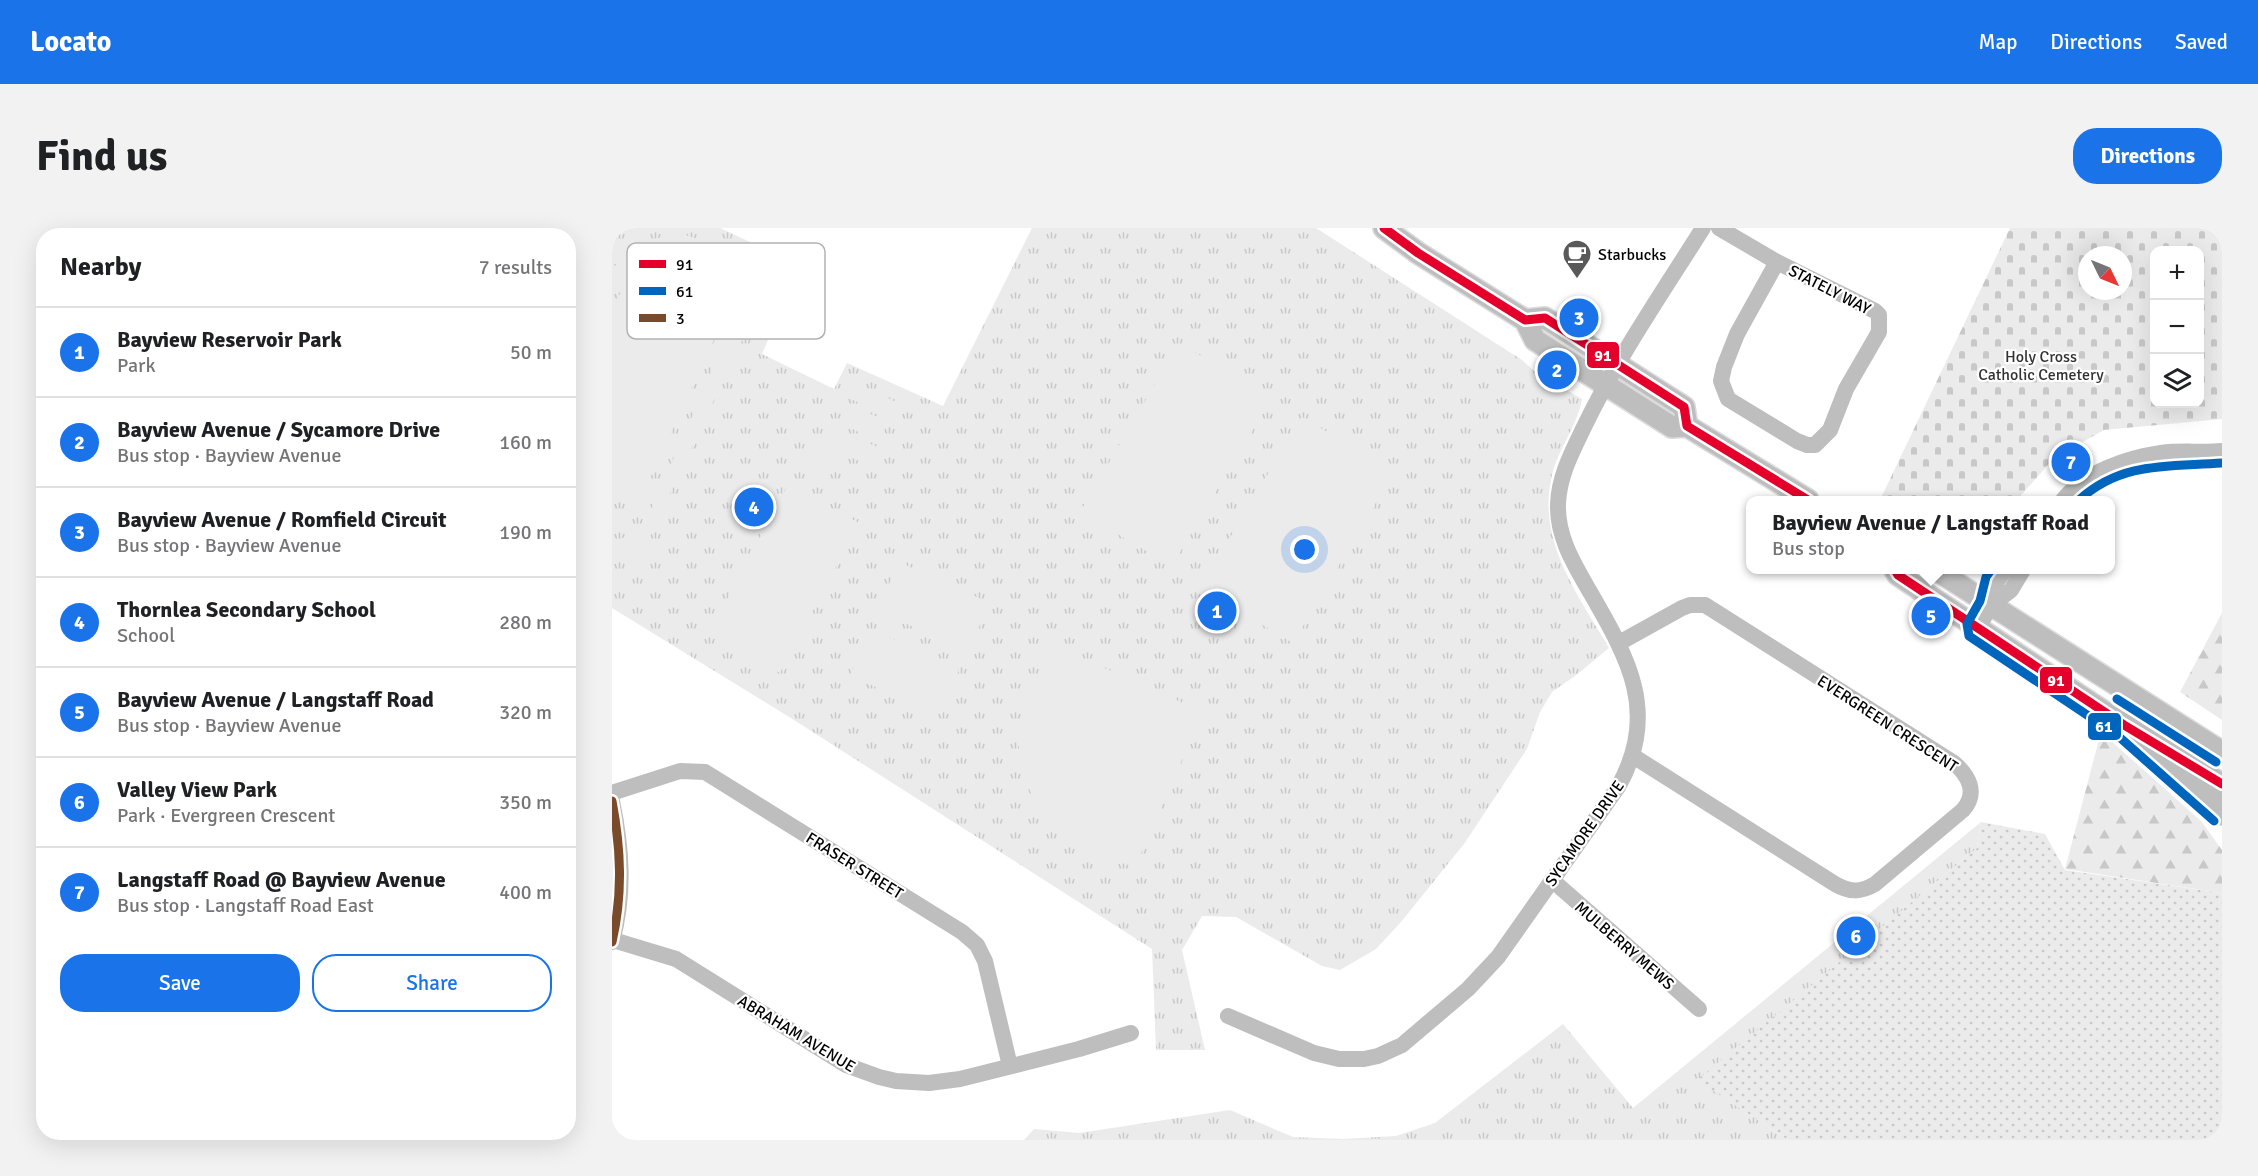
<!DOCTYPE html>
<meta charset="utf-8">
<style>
body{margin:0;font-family:Signika,sans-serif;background:#f2f2f2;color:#202124}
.controls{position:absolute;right:18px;top:18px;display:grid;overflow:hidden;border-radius:12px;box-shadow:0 6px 24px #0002}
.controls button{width:54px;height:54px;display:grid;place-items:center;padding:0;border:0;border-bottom:2px solid #e0e0e0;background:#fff;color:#202124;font:30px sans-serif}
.compass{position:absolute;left:1466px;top:18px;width:54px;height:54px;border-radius:50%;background:#fff;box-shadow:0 6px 24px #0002;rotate:133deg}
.you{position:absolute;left:693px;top:322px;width:21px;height:21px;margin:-15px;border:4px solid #fff;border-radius:50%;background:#1a73e8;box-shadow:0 0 0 9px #1a73e833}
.badge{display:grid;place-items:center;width:39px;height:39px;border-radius:50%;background:#1a73e8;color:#fff;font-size:20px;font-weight:700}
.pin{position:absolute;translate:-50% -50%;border:3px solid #fff;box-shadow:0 2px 6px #0006}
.popup{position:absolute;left:1134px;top:268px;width:369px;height:78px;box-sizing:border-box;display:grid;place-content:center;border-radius:12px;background:#fff;filter:drop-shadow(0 2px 4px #0005);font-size:20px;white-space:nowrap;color:#757577}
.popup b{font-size:22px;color:#202124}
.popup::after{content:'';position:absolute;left:50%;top:100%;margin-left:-12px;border:12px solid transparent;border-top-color:#fff}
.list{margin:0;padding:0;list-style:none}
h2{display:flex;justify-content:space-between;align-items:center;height:78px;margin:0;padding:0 24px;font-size:26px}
h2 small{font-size:20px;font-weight:400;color:#757577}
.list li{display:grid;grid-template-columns:39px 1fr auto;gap:18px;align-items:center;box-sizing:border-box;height:90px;padding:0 24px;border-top:2px solid #e0e0e0}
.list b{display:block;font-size:22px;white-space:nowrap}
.list p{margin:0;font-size:20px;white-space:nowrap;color:#757577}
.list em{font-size:20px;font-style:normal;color:#757577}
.actions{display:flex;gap:12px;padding:18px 24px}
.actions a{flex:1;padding:14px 0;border:2px solid #1a73e8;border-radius:24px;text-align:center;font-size:21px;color:#1a73e8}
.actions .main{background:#1a73e8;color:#fff}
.icon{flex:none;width:33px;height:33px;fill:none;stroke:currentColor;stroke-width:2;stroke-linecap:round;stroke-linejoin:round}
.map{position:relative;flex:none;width:1610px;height:912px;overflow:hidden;border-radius:24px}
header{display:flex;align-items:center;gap:36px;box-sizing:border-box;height:84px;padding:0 30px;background:#1a73e8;color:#fff}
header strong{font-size:28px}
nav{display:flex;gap:33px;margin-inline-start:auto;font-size:21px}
.intro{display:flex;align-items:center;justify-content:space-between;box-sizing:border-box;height:144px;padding:0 36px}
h1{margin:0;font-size:42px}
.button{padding:15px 27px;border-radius:24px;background:#1a73e8;color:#fff;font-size:21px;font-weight:700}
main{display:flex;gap:36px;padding:0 36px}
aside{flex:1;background:#fff;border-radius:24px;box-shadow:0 6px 24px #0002}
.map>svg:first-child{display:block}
.grass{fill:url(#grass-dots)}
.forest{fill:url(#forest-firs)}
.cemetery{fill:url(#cemetery-stones);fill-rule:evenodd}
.park{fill:url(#park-tufts)}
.garden{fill:#ebebeb}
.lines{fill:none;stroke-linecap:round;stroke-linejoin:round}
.major-casing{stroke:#dbdbdb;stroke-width:24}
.highway-casing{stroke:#dbdbdb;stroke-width:28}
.minor{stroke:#bebebe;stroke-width:16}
.major{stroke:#bebebe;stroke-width:21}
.highway{stroke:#bebebe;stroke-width:26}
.bus-1-casing{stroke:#fff;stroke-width:14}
.bus-2-casing{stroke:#fff;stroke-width:14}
.bus-3-casing{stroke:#fff;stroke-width:14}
.bus-1{stroke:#e4002b;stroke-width:9}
.bus-2{stroke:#0065bd;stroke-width:9}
.bus-3{stroke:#7a4b2a;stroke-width:9}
.labels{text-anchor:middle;stroke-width:4.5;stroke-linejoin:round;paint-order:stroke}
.poi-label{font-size:16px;fill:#000;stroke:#fff;text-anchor:start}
.street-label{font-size:16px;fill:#000;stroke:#fff}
.park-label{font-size:16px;fill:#323232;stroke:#fff}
.key{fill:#fff;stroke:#b2b2b2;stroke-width:1.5}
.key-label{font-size:16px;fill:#000}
.line-badge{stroke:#fff;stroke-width:2}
.badge-label{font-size:16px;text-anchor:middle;font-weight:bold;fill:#fff}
</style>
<header>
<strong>Locato</strong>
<nav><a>Map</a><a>Directions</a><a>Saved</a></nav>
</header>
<div class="intro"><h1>Find us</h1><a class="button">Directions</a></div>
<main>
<aside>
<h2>Nearby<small>7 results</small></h2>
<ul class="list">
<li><span class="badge">1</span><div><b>Bayview Reservoir Park</b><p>Park</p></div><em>50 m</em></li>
<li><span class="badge">2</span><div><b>Bayview Avenue / Sycamore Drive</b><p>Bus stop · Bayview Avenue</p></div><em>160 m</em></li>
<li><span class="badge">3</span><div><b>Bayview Avenue / Romfield Circuit</b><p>Bus stop · Bayview Avenue</p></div><em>190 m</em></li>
<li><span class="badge">4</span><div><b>Thornlea Secondary School</b><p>School</p></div><em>280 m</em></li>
<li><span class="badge">5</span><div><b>Bayview Avenue / Langstaff Road</b><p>Bus stop · Bayview Avenue</p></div><em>320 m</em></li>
<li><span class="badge">6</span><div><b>Valley View Park</b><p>Park · Evergreen Crescent</p></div><em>350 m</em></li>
<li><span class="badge">7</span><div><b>Langstaff Road @ Bayview Avenue</b><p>Bus stop · Langstaff Road East</p></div><em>400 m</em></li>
</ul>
<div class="actions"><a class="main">Save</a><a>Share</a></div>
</aside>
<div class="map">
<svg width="1610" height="912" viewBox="0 0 1610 912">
<defs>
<pattern id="grass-dots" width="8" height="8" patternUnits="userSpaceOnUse" patternTransform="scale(1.5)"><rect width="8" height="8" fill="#ebebeb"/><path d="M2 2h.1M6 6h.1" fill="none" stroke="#c8c8c8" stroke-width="1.8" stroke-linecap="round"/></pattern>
<pattern id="forest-firs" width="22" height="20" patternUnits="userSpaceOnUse" patternTransform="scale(1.5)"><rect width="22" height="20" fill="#ebebeb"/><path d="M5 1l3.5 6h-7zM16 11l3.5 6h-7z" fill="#c8c8c8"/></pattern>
<pattern id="cemetery-stones" width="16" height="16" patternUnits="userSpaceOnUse" patternTransform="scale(1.5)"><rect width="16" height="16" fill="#ebebeb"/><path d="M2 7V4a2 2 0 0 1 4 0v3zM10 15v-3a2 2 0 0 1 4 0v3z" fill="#c8c8c8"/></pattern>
<pattern id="park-tufts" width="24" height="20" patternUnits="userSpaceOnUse" patternTransform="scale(1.5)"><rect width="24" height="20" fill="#ebebeb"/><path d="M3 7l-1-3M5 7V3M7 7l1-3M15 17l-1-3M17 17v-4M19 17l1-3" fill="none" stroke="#c8c8c8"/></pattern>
</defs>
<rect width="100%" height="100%" fill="#fff"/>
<path class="grass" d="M1369 594 1433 606 1453 642 1610 665V912H1176L1084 852 1365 620Z"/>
<g class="forest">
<path d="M1610 385V492L1568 464Z"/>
<path d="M1489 504 1589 593 1610 622V665L1453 641Z"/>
</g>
<path class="cemetery" d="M1398 0H1610V191L1492 202 1442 230 1405 272H1268ZM1542 22H1588V176H1542ZM1475 27H1511V63H1475Z"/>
<g class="park">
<path d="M0 0H108L138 14 173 73 150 126 222 161 235 135 331 178 420 0H704L910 132 922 143 970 171C965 200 944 223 939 252 926 315 967 368 997 420L963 448 940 464 928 484 915 521 852 616 789 694 764 721 728 742 710 738 624 689 590 688 570 722 593 822H544L540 721 182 492 0 380Z"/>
<path d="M1369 594 1365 620 1085 852 1176 912H412L422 901 467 905 618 882 681 909 730 911 784 908 823 895 951 796 1021 880Z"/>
</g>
<g class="garden">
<path d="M74 7C84 11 97 14 106 19 131 34 138 62 141 89L18 351 10 348 21 323 0 328V316L25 302 38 284 125 86C123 71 120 45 108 34 93 18 53 15 34 25 17 33 7 51 0 67 0 60 0 50 1 43 13 12 45 9 74 7Z"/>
<path d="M12 57 107 101 25 278 0 266V82Z"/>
<path d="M567 115 660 169 560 338 468 284Z"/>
<path d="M244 155 286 175 279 190 237 170Z"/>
<path d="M235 175 276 194 267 214 226 194Z"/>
<path d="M690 189 782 244 681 415 588 360Z"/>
<path d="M223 199 265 219 256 237 214 218Z"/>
<path d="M202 225 226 237 221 247 196 236Z"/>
<path d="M233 240 257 252 252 263 228 251Z"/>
<path d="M176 257 247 295 168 445 96 407Z"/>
<path d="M287 334 378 375 356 423 265 383Z"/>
<path d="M260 401 347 442 325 488 238 447Z"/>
<path d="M438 416 591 484 523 639 479 626 459 614 425 577 408 543 406 498Z"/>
</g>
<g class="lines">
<g class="major-casing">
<g id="major">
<path d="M772 0 806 25 913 92 923 112 1060 199 1075 198 1196 272"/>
<path d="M913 92 933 90 1072 179 1075 198"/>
<path d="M1283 342 1286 347 1512 497 1610 556"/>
<path d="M1324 342 1610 524"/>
</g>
</g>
<g class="highway-casing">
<path id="highway" d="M1512 497 1610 584"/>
</g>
<g class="minor">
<path d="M1107 0 1165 34 1263 83 1267 87V104L1234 161 1218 202 1203 217H1195L1185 213 1116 171 1109 153 1112 139 1125 106 1165 34"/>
<path d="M1451 272C1473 244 1515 230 1549 225 1569 222 1590 225 1610 223"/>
<path d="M1379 377 1399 362 1411 342"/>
<path d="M1366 400 1379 377 1385 353 1393 342"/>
<path d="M1007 415 1070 380 1078 377H1093L1342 535C1357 548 1366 565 1351 582L1263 656C1248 665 1237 664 1223 656L1021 528"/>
<path d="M0 565 68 543 93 544 350 704 365 717 373 733 398 838"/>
<path d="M0 573C10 621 13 666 0 714"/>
<path d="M940 652 1087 781"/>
<path d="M1 712 64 731 234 837 267 849 284 853 317 855 348 851 467 821 519 805"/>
<path d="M616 788 702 825 727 831H752L766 828 790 817 856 761 886 729 1006 559C1050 482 1013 425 974 357 959 331 945 306 946 276 947 248 960 224 972 199 1006 129 1050 65 1091 0"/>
</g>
<use href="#major" class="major"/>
<use href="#highway" class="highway"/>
<g class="bus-1-casing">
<g id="bus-1">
<path d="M772 0 806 25 913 92 933 90 1072 179 1075 198 1196 272"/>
<path d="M1283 342 1286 347 1512 497 1610 556"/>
</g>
</g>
<g class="bus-2-casing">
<g id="bus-2">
<path d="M1467 272C1510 233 1557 239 1610 235"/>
<path d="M1379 342 1374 349 1368 373 1355 396 1357 408 1505 507 1602 593"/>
<path d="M1505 471 1604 534"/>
</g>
</g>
<g class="bus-3-casing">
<path id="bus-3" d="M0 573C9 621 11 666 0 714"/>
</g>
<use href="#bus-1" class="bus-1"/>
<use href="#bus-2" class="bus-2"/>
<use href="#bus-3" class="bus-3"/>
</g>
<defs>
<g id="cafe-pin" transform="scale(1.5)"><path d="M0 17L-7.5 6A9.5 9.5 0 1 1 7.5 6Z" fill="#595959" stroke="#fff"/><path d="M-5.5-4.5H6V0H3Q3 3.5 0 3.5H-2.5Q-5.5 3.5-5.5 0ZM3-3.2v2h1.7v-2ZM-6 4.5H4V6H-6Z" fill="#fff"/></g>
</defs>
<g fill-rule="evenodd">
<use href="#cafe-pin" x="965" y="26"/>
</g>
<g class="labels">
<g class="poi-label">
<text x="986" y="32">Starbucks</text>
</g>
<g class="street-label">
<text transform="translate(1218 61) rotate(27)" y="6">STATELY WAY</text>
<text transform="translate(1276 495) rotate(33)" y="6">EVERGREEN CRESCENT</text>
<text transform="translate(972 605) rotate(-55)" y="6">SYCAMORE DRIVE</text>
<text transform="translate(243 637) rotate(32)" y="6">FRASER STREET</text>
<text transform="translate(1013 717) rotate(41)" y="6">MULBERRY MEWS</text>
<text transform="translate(185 805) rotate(31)" y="6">ABRAHAM AVENUE</text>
</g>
<g class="park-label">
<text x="1429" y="134">Holy Cross<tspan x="1429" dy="18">Catholic Cemetery</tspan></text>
</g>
</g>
<rect x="15" y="15" width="198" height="96" rx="9" class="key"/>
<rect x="27" y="32" width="27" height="8" fill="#e4002b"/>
<rect x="27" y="59" width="27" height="8" fill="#0065bd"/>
<rect x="27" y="86" width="27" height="8" fill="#7a4b2a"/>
<g class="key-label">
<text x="64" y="42">91</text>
<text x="64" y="69">61</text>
<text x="64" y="96">3</text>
</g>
<g class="line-badge">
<rect x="974" y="113" width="34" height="28" rx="6" fill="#e4002b"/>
<rect x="1427" y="438" width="34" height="28" rx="6" fill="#e4002b"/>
<rect x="1475" y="484" width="35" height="29" rx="6" fill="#0065bd"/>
</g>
<g class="badge-label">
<text x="991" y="133">91</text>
<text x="1444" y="458">91</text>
<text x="1492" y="504">61</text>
</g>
</svg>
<div class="controls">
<button>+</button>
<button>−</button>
<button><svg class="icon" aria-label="layers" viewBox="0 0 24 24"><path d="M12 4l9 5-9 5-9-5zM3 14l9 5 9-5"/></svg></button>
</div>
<svg class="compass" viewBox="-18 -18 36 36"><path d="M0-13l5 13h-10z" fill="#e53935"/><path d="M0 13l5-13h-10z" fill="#757577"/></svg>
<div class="you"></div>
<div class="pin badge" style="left:605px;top:383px">1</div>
<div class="pin badge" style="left:945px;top:142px">2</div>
<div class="pin badge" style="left:967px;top:90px">3</div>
<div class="pin badge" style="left:142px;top:279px">4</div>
<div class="pin badge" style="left:1319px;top:388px">5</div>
<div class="popup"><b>Bayview Avenue / Langstaff Road</b>Bus stop</div>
<div class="pin badge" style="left:1244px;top:708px">6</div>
<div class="pin badge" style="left:1459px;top:234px">7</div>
</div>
</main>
